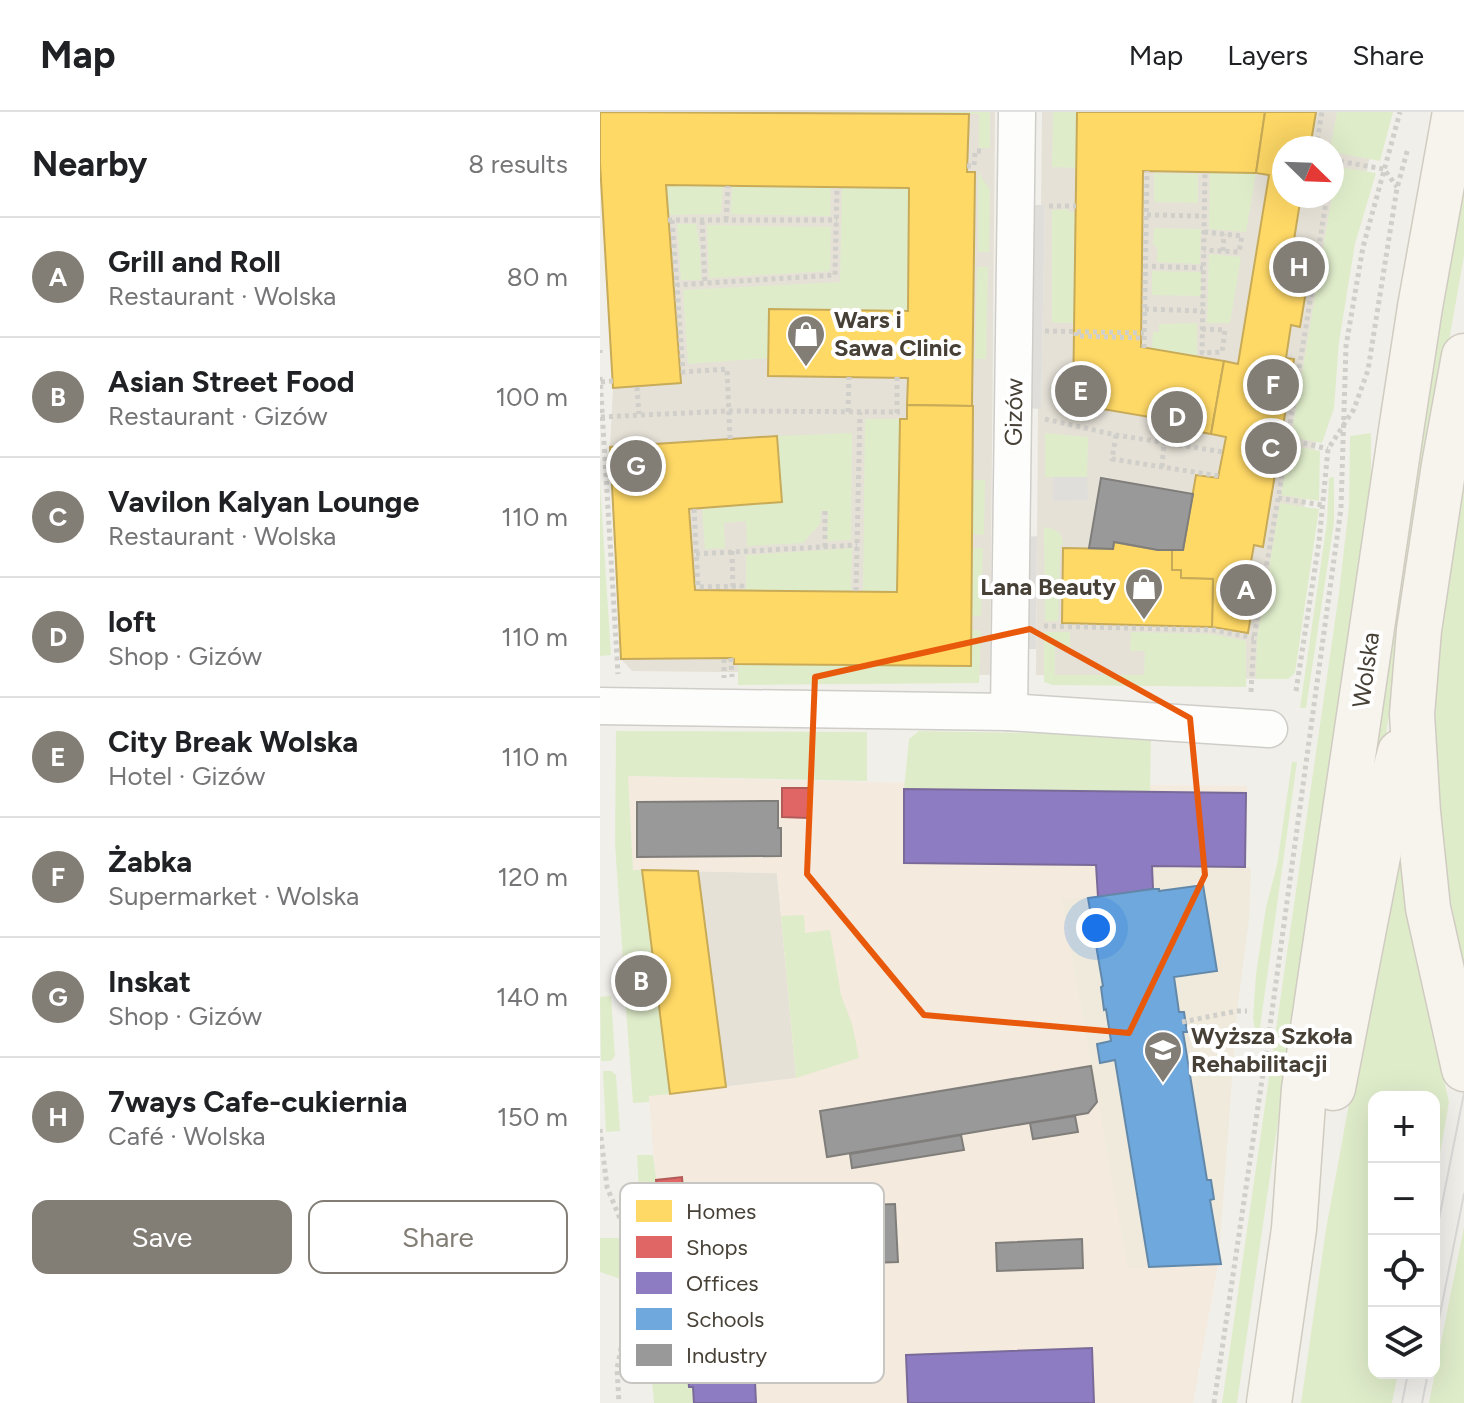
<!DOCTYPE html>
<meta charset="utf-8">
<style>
body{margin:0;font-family:Figtree,sans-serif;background:#f6f6f6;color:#202124}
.controls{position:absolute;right:24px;bottom:24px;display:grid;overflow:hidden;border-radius:16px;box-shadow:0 8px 32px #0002}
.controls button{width:72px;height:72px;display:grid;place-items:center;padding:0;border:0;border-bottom:2px solid #e0e0e0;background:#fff;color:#202124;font:40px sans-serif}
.compass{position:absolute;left:672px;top:24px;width:72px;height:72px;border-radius:50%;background:#fff;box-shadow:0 8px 32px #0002;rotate:113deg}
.you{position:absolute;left:496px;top:816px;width:28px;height:28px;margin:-20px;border:6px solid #fff;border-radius:50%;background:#1a73e8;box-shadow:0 0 0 12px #1a73e833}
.badge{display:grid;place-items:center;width:52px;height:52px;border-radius:50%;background:#827d75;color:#fff;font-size:26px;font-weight:700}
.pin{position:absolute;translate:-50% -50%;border:4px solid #fff;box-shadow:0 2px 8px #0006}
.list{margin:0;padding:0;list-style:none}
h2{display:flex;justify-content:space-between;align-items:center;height:104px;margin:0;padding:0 32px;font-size:34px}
h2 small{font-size:26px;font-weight:400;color:#757577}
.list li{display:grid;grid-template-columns:52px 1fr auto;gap:24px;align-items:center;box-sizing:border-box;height:120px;padding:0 32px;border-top:2px solid #e0e0e0}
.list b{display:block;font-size:30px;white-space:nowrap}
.list p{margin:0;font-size:26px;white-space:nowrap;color:#757577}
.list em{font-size:26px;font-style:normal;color:#757577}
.actions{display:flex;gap:16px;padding:24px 32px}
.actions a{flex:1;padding:18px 0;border:2px solid #827d75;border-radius:16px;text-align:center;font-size:28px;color:#827d75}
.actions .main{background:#827d75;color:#fff}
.icon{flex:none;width:44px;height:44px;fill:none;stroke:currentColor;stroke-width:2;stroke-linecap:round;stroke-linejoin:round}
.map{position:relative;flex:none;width:864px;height:1291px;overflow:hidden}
header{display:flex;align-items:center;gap:48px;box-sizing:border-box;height:112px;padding:0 40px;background:#fff;border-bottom:2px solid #e0e0e0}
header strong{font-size:38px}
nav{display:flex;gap:44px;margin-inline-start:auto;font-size:28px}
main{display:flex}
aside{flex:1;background:#fff}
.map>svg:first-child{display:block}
.residential{fill:#e5e1d7;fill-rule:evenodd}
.commercial{fill:#f4eadd}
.education{fill:#efeadc}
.green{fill:#dfecca}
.parking{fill:#e0deda}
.homes{fill:#ffd966;stroke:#c8ab58;stroke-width:2}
.shops{fill:#e06666;stroke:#b25b58;stroke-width:2}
.offices{fill:#8e7cc3;stroke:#796a99;stroke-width:2}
.schools{fill:#6fa8dc;stroke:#6389aa;stroke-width:2}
.industry{fill:#999;stroke:#807e7b;stroke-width:2}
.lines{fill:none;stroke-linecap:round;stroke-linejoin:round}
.street-casing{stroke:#cfcdc8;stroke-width:39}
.secondary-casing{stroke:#d0ccc1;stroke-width:47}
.path{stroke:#d1cfca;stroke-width:5;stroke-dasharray:4 4;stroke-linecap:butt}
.street{stroke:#fdfdfc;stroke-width:36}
.secondary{stroke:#f7f4ee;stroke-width:44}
.tram{stroke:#d9d9d8;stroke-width:2}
.marked{fill:none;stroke:#e8590c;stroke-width:6;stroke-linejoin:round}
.labels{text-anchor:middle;stroke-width:8;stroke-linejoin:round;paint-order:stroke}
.poi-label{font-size:24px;font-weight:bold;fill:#474036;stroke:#fff;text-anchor:start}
.street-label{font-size:24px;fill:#474036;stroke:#fff}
.key{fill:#fff;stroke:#c8c6c3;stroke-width:2}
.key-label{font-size:22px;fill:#474036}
</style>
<header>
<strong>Map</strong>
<nav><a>Map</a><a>Layers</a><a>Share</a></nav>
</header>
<main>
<aside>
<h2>Nearby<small>8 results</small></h2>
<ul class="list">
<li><span class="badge">A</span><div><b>Grill and Roll</b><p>Restaurant · Wolska</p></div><em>80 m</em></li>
<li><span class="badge">B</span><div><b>Asian Street Food</b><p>Restaurant · Gizów</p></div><em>100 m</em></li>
<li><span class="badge">C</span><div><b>Vavilon Kalyan Lounge</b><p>Restaurant · Wolska</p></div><em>110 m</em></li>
<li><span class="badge">D</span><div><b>loft</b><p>Shop · Gizów</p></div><em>110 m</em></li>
<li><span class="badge">E</span><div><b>City Break Wolska</b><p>Hotel · Gizów</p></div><em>110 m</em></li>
<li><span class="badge">F</span><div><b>Żabka</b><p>Supermarket · Wolska</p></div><em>120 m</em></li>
<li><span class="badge">G</span><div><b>Inskat</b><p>Shop · Gizów</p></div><em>140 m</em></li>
<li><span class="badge">H</span><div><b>7ways Cafe-cukiernia</b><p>Café · Wolska</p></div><em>150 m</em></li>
</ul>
<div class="actions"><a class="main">Save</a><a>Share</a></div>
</aside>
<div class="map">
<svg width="864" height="1291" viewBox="0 0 864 1291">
<rect width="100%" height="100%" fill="#f1efea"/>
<g class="residential">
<path d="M0 0H395L390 563 32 559 21 547 10 335 13 276 0 51Z"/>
<path d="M442 0H778L704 395 669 567 436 563 438 296H441L445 94 441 93ZM684 36H732V84H684Z"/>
<path d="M33 758 177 761 196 966 49 984 38 881Z"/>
</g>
<path class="commercial" d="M28 664 305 671 647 674 645 755 552 754 553 777 462 789 528 1155 618 1152 593 1291H73L49 984 196 966 177 761 33 758Z"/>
<path class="education" d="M552 754 645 755H649L651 758 649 808 637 899 619 1144 621 1152 528 1156 462 788 553 777Z"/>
<g class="green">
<path d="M139 0H390V36H379V2Z"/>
<path d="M453 0H477L476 56 452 55Z"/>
<path d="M737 0H793L780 49 732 40V36H730Z"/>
<path d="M737 55 776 61 755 132 739 230 734 296 722 331 691 325Z"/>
<path d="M378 60 390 78 389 140H378Z"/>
<path d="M610 60 656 61 646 120 609 117Z"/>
<path d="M554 61 598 62V91L554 90Z"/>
<path d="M864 68V144L822 381 777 682 770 681C787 581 798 480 813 380 828 276 845 172 864 68Z"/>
<path d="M66 73 123 74 121 102 68 103Z"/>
<path d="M132 74 231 75 230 104 131 102Z"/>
<path d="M242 75 309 76 308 199 170 197 169 246 88 252 83 178 240 170Z"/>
<path d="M468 97 469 100H476L474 211H452V98Z"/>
<path d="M77 112H96L100 137 101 168H81Z"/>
<path d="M107 113 231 115 230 159 109 166Z"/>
<path d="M554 116 601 117 600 152 557 150V136L553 132Z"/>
<path d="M609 142 641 145 630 211H607Z"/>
<path d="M377 155H388L386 247H375Z"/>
<path d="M552 159 601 160V184L552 183Z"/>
<path d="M597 211V245L552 237 553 220H559V212Z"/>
<path d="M265 307H300L297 480 263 479Z"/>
<path d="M252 321 251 428 227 429 228 399H221L220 412 203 431 147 434 146 409 124 411 125 436 105 437 102 396 182 390 177 324Z"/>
<path d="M445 321 488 325 487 365H445Z"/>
<path d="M771 321V372L637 1291H622L739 481 749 394 750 324Z"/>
<path d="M690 333 720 339 719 389 681 383Z"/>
<path d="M864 338V858L841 737 835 677 836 585 842 498Z"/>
<path d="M734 365V411L706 596H700L727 410 729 366Z"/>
<path d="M373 368H385L384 423 372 422Z"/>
<path d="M0 371 11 543 0 544Z"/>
<path d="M680 391 719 397 695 561 688 567H656L657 526Z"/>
<path d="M444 415C456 418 463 419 463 433H461L460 437 458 509H445Z"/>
<path d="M252 436 251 479 146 478V443Z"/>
<path d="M372 436H383L381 504H371Z"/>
<path d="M371 518 381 519 379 571 138 573V552L370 554Z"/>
<path d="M444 520H470V535H455V563H544L545 539H530L531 520 612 522 646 529V575L452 573 444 570Z"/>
<path d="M16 619 267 620V669L28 664 33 758H42L55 860 24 863 15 732Z"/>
<path d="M319 619 551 623 550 680 304 677 309 627Z"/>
<path d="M692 650H697L658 930 653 907 656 862 666 795 677 753Z"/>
<path d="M800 714 813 813 828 899 849 990 834 1076V985H774V1261H798L792 1291H701L726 1117Z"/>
<path d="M204 803 205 821 230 818 241 883 252 912 259 946 196 966 181 804Z"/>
<path d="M57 881 70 982 49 984V990L33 991 25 883Z"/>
<path d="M11 884 15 944 11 949H1L0 885Z"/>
<path d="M3 959H11L16 963 20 1019 6 1020Z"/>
<path d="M37 1043H53L58 1081 39 1083Z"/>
<path d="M864 1115V1291H829Z"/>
<path d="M0 1126H20L26 1169 0 1160Z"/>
<path d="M85 1236 89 1274 93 1275 94 1291H54L50 1244 55 1240Z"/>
</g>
<g class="parking">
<path d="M429 93H445L441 297 426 296Z"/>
<path d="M453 365H487L488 388 453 389Z"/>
<path d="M437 424 436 537H425L426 425Z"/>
</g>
<g class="homes">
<path d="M0 0 369 2 367 60H375L372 294 307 293 308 266 168 264 169 197 308 199 309 76 66 73 81 271 13 276 0 51Z"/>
<path d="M477 0H665L656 61 543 59 541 235 624 249 611 322 584 317 585 311 473 292Z"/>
<path d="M665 0H716L710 36H684V84H701L693 134 713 137 700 215 691 213 686 246 694 247 663 435 654 433 648 466 657 467 648 521 612 515 613 467 581 466V458H572V438H583L596 363 618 366 626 325 611 322 624 249 638 252 669 63 656 61Z"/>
<path d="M307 293 373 294 371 554 134 552V547L131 546 21 547 10 335 177 324 182 390 89 397 95 478 297 480 300 307H307Z"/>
<path d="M514 430 558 438H572V458H581V466L613 467 612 515 462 511 463 436 513 437Z"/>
<path d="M42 758 98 759 126 975 70 982Z"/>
</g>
<g class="shops">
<path d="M182 676H209V706L182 705Z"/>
<path d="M82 1065 84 1091 58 1094 56 1068Z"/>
</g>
<g class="offices">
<path d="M304 677 646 681 645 755 552 754 553 777 498 785 496 753 304 751Z"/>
<path d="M154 1193 159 1270H155L156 1291H94L93 1275H89L83 1198Z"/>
<path d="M492 1236 494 1291H308L306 1243Z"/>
</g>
<path class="schools" d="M603 773 617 859 574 865 579 900H584L587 920H583L607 1068H611L614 1087 610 1088 621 1152 549 1155 515 948 500 951 497 932 511 929 506 897 504 898 501 875 503 874 488 786 553 777H559V779Z"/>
<g class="industry">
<path d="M501 366 593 382 583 438H558L514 430 513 437 489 436Z"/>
<path d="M178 689V716H181V744L37 745V690Z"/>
<path d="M491 954 497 990 488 1001 227 1045 220 999Z"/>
<path d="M475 1004 478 1020 433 1027 430 1011Z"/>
<path d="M361 1023 364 1038 252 1056 250 1042Z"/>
<path d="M295 1092 298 1150 241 1152 239 1094Z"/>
<path d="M482 1127 483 1156 397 1159 396 1131Z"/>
</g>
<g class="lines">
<g class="street-casing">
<g id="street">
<path d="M0 594 409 600 669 617"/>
<path d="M409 600 417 0"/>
</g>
</g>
<g class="secondary-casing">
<g id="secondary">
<path d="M864 244 844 353 819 518 812 602 818 700 828 796 864 957"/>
<path d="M733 976 794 662 800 640"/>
<path d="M669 1291 694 1117 704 977 802 312 820 195 855 0"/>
</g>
</g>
<g class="path">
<path d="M716 36 722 0"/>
<path d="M732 48 784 57 797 75"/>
<path d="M367 54H374L375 39H384"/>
<path d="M449 94H476"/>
<path d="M547 103 604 104"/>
<path d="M68 108H237"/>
<path d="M72 108 77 173"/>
<path d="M126 108 128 74"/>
<path d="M102 109 105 171"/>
<path d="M604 120 642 124 639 140 604 138"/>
<path d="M623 139 624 122"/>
<path d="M544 154 603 156"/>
<path d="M545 197 603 199"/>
<path d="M602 217 625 218 622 240 602 241 605 60"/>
<path d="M445 219 544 221"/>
<path d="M476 220V224L544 226"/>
<path d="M544 236 547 59"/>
<path d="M0 238V241"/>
<path d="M0 265 18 562"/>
<path d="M1 270 13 269"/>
<path d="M37 275 39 302"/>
<path d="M248 300 249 265"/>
<path d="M297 301V265"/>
<path d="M1 305 128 299 300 300"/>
<path d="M445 307 516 323 623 340"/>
<path d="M516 323 512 347 619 364"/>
<path d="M130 327 127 257 83 260 77 173 235 163 237 75"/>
<path d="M688 327 728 337"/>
<path d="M562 355 564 330"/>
<path d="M678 386 722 393"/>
<path d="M94 397 98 475 142 474V478"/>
<path d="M225 435V398"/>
<path d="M132 439 133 478"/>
<path d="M96 442 257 433"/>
<path d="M653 467 654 462 664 464"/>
<path d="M256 479 260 300"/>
<path d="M444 514 614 518 654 526"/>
<path d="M131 546 132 565"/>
<path d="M124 547V566"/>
<path d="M696 579 719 430 728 337 754 297 768 258 797 76 808 36"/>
<path d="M651 580 654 526 680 375 727 84"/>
<path d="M582 910 637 899H647"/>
<path d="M0 1017 7 1075 25 1119 32 1167 31 1185 17 1257 19 1291"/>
<path d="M33 1086 58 1085"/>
<path d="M614 1291 670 914 741 396 746 234 763 135 800 0"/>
</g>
<use href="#street" class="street"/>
<use href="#secondary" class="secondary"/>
<g class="tram">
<path d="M834 1132 864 981"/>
<path d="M834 1232 864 1082"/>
<path d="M802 1291 808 1261"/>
<path d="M822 1291 828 1261"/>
</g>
</g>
<path class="marked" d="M430 517 590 606 605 763 529 921 324 903 207 762 215 565Z"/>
<defs>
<g id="shop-pin" transform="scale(2)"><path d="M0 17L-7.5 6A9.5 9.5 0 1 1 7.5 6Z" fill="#827d75" stroke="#fff"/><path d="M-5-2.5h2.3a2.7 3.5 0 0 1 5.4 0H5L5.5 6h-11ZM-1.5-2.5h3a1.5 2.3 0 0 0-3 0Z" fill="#fff"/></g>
<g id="university-pin" transform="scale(2)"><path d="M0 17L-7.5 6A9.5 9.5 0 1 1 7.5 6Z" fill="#827d75" stroke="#fff"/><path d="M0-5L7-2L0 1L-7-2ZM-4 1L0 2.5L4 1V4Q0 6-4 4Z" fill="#fff"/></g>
</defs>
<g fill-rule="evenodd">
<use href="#shop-pin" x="206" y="222"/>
<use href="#shop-pin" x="544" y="475"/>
<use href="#university-pin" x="563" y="938"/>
</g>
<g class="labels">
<g class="poi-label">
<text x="234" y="216">Wars i<tspan x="234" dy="28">Sawa Clinic</tspan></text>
<text x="516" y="483" text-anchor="end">Lana Beauty</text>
<text x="591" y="932">Wyższa Szkoła<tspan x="591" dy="28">Rehabilitacji</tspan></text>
</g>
<g class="street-label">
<text transform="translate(414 300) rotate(-89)" y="8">Gizów</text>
<text transform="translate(766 558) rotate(-82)" y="8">Wolska</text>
</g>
</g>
<rect x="20" y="1071" width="264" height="200" rx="12" class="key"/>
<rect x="36" y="1088" width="36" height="22" fill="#ffd966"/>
<rect x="36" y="1124" width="36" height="22" fill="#e06666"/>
<rect x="36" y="1160" width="36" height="22" fill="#8e7cc3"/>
<rect x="36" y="1196" width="36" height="22" fill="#6fa8dc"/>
<rect x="36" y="1232" width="36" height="22" fill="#999"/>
<g class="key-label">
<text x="86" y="1107">Homes</text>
<text x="86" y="1143">Shops</text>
<text x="86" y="1179">Offices</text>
<text x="86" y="1215">Schools</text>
<text x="86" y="1251">Industry</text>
</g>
</svg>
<div class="controls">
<button>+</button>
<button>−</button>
<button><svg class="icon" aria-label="locate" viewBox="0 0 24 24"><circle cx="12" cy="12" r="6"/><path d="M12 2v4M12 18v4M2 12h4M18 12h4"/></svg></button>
<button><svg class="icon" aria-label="layers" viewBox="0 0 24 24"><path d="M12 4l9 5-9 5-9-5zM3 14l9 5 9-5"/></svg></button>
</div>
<svg class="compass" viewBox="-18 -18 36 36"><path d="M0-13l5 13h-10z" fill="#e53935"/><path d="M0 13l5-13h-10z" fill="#757577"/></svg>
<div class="you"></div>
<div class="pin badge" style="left:646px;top:478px">A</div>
<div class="pin badge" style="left:41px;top:869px">B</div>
<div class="pin badge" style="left:671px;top:336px">C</div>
<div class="pin badge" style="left:577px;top:305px">D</div>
<div class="pin badge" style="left:481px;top:279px">E</div>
<div class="pin badge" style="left:673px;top:273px">F</div>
<div class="pin badge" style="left:36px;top:354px">G</div>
<div class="pin badge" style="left:699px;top:155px">H</div>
</div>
</main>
